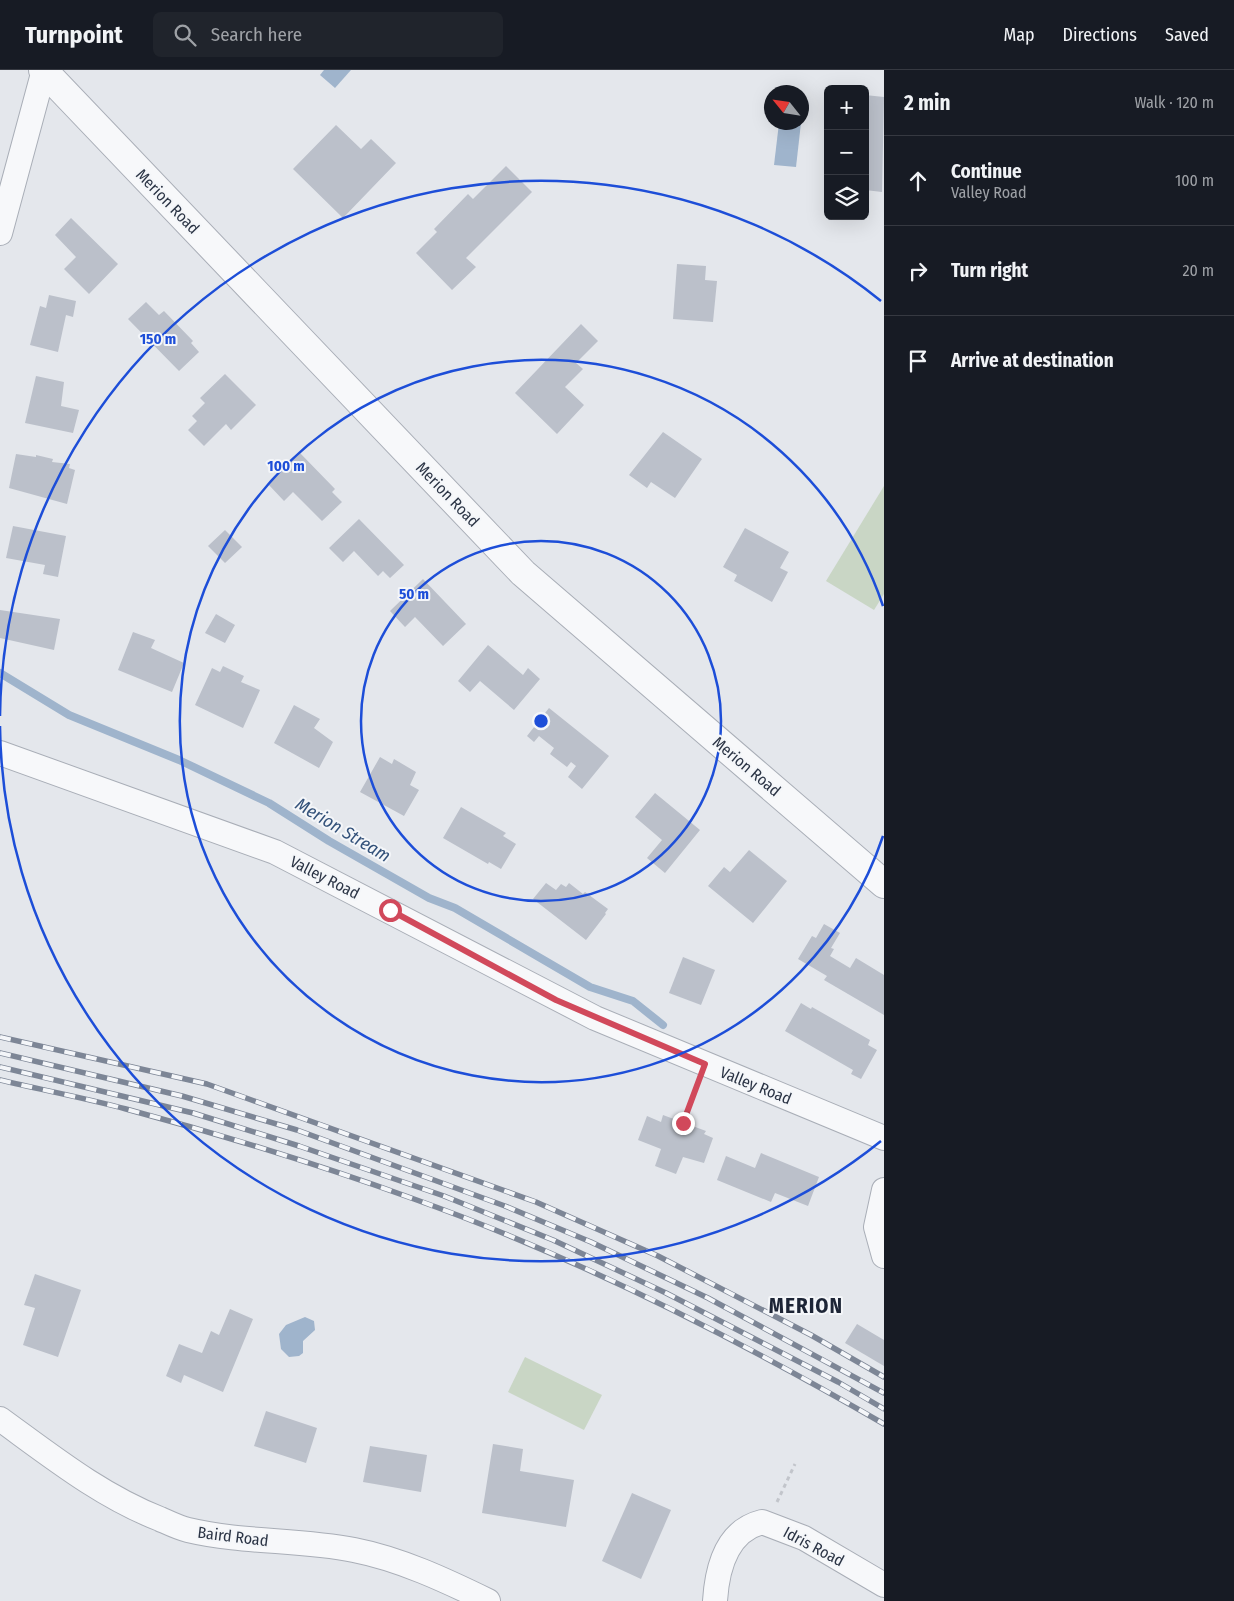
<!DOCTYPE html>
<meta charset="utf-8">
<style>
body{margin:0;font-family:"Fira Sans Condensed",sans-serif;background:#20242c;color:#f1f3f6}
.controls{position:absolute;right:15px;top:15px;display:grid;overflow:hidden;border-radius:8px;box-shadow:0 5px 20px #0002}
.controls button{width:45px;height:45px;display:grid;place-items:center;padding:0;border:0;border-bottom:1px solid #363941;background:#171b24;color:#f1f3f6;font:25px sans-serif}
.compass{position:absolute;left:764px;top:15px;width:45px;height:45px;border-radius:50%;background:#171b24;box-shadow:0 5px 20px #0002;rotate:300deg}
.stop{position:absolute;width:15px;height:15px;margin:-11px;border:4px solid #d1495b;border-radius:50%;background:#fff}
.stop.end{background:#d1495b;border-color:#fff;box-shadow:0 1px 5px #0008}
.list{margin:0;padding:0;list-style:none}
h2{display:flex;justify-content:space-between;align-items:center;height:65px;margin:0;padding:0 20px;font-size:21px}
h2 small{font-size:16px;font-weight:400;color:#9ea1a6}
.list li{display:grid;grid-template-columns:32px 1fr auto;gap:15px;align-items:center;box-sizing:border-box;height:90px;padding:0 20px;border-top:1px solid #363941}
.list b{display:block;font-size:19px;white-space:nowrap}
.list p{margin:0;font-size:16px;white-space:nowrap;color:#9ea1a6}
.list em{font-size:16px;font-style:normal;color:#9ea1a6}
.icon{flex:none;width:28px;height:28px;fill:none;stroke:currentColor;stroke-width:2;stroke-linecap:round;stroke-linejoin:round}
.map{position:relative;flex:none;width:884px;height:1531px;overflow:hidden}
header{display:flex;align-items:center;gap:30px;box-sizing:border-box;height:70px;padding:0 25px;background:#171b24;border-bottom:1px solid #363941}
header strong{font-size:24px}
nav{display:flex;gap:28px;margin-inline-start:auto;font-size:18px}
.search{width:350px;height:45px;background:#20242c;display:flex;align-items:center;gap:12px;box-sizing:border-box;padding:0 18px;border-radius:8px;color:#9ea1a6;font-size:19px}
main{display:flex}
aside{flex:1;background:#171b24}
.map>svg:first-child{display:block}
.green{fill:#c9d6c5}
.water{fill:#9fb4cc}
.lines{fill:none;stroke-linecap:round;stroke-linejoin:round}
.stream{stroke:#9fb4cc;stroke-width:8}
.building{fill:#bbc0ca}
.minor-casing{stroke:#a9aeb7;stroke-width:26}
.tertiary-casing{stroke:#a9aeb7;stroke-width:30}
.path{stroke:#c2c5cb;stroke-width:3;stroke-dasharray:4 4;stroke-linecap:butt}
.minor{stroke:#f7f8fa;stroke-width:24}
.tertiary{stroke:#f7f8fa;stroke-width:28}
.rail-casing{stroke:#7d8696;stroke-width:5.5}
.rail{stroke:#f4f6f9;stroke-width:4;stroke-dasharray:11;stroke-linecap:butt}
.route{stroke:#d1495b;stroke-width:6}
.ring{fill:none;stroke:#1d4ed8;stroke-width:2.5}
.labels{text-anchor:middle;stroke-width:4;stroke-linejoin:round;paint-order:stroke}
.street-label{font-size:16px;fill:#2b3445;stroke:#f4f6f9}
.water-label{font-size:18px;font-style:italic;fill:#34527a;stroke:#f4f6f9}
.district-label{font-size:21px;font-weight:bold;letter-spacing:1px;fill:#1d2536;stroke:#f4f6f9}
.centre{fill:#1d4ed8;stroke:#f4f6f9;stroke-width:2.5}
.ring-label{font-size:15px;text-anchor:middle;font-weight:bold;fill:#1d4ed8;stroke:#f4f6f9;stroke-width:4;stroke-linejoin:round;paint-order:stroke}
</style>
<header>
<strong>Turnpoint</strong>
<div class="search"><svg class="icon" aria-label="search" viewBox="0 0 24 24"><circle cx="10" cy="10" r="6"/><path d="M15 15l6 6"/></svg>Search here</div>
<nav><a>Map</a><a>Directions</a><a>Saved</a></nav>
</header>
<main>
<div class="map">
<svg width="884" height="1531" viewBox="0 0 884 1531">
<rect width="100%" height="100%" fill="#e4e7ec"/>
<g class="green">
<path d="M884 416V524L874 540 826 511Z"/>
<path d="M525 1287 602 1325 584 1360 508 1322Z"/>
</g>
<g class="water">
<path d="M324 0H351L335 18 320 5Z"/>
<path d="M779 53H801L796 97 774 95Z"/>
<path d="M305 1247 314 1251 315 1260 303 1271V1283L299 1286 289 1287 281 1279 279 1264 286 1255Z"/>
</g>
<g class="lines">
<path class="stream" d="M0 603 69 645 179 690 269 733 329 771 429 828 455 838 590 917 633 931 663 955"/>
</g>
<g class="building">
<path d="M865 25 884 27 882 122 865 120Z"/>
<path d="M336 55 361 79 371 69 396 93 343 148 293 99Z"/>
<path d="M506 96 532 122 466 188 476 197 452 220 416 183 437 162 434 159 468 124 473 129Z"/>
<path d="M71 148 118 194 89 224 64 199 76 187 55 165Z"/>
<path d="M677 194 706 196 705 210 717 211 713 252 673 249Z"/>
<path d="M49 225 76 231 73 247 66 245 58 282 30 275 40 236 46 238Z"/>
<path d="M146 232 159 245 164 241 193 271 191 273 199 282 179 301 128 249Z"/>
<path d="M581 254 598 271 576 293 583 299 565 317 584 335 557 364 515 323Z"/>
<path d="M225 304 256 335 231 360 226 354 204 376 188 360 197 351 192 346 205 333 200 328Z"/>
<path d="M36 306 64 312 61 336 79 340 73 363 25 353Z"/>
<path d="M663 362 702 389 675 428 651 412 647 418 629 405Z"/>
<path d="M300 383 335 419 332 422 342 432 322 451 293 422 284 431 268 414Z"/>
<path d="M16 384 36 387V385L53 389 52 392 70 394 69 398 75 400 67 434 9 418Z"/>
<path d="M359 449 404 495 390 508 383 501 378 506 354 481 343 492 329 478Z"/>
<path d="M13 456 66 466 58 507 43 504 45 495 6 488Z"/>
<path d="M745 458 789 482 780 498 788 502 772 532 734 511 737 505 723 497Z"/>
<path d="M225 460 242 477 225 493 208 476Z"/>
<path d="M423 509 466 554 443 576 415 547 405 557 390 541Z"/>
<path d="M0 540 60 549 54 580 0 568Z"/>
<path d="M216 544 235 555 225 573 205 563Z"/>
<path d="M133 562 155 570 151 578 184 593 172 622 118 600Z"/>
<path d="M488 575 523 605 528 598 540 609 514 640 480 611 470 622 458 611Z"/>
<path d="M223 596 244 606 241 612 260 620 243 658 195 635 212 598 220 602Z"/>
<path d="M294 635 320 649 314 658 333 672 319 698 274 673Z"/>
<path d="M549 638 609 686 582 719 568 707 576 696 571 692 567 697 550 684 554 678 539 666 534 672 527 666Z"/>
<path d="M380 687 392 694 394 689 416 702 410 715 419 720 404 746 360 722Z"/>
<path d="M655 723 700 760 665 803 647 788 662 770 635 747Z"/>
<path d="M461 737 506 763 503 766 516 774 501 799 489 792 488 794 443 768Z"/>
<path d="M749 780 787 811 753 853 708 816 724 797 730 802Z"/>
<path d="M546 813 556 820 561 814 566 817 569 813 583 824 585 822 608 839 605 843 606 844 586 870 533 829Z"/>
<path d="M824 854 840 863 831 878 834 879 830 886 850 898 856 888 884 905V945L824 910 827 906 798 889 812 866 816 868Z"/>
<path d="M683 887 715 900 701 935 669 923Z"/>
<path d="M801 933 811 939 812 937 870 970 868 975 877 980 861 1009 851 1004 853 1000 785 961Z"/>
<path d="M663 1045 706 1061 704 1064 713 1068 704 1093 683 1087 676 1104 655 1096 661 1079 638 1070 647 1046 661 1052Z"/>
<path d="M761 1083 819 1107 808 1136 775 1123 771 1132 717 1110 726 1086 755 1098Z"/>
<path d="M35 1204 81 1220 58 1287 23 1275 35 1238 24 1235Z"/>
<path d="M230 1239 253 1249 223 1322 184 1305 181 1313 166 1306 179 1274 202 1283 211 1261 219 1265Z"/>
<path d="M857 1254 884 1270V1296L845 1273Z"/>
<path d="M266 1341 317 1358 306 1393 254 1376Z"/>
<path d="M493 1374 523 1379 520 1401 574 1410 566 1457 482 1443Z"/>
<path d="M370 1376 427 1385 421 1422 363 1412Z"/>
<path d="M632 1423 671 1440 641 1509 602 1491Z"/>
</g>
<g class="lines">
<g class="minor-casing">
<g id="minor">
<path d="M0 163 44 0"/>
<path d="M0 683 275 782 595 948 884 1068"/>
<path d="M884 1120 876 1157 884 1186"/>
<path d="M0 1349C51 1386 101 1426 160 1449 169 1453 179 1458 188 1460 243 1473 299 1469 354 1480 400 1489 445 1510 488 1531"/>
<path d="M715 1531C717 1499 726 1461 762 1452L804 1468 884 1515"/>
</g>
</g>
<g class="tertiary-casing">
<path id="tertiary" d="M43 0 523 503 884 814"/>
</g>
<g class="path">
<path d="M683 1053 697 1016"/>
<path d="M777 1432 795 1394"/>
</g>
<use href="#minor" class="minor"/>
<use href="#tertiary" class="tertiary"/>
<g class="rail-casing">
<g id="rail">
<path d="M0 967 207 1014 536 1132 658 1186 811 1265 884 1307"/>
<path d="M0 983 182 1026 297 1060 505 1136 591 1172 708 1228 884 1323"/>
<path d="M0 997 193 1043 299 1076 444 1126 553 1170 666 1223 838 1312 884 1339"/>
<path d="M0 1010C42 1020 85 1028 126 1039 223 1065 320 1095 414 1129 577 1187 734 1267 884 1354"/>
</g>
</g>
<use href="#rail" class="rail"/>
</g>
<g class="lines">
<path class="route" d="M390 840 556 930 705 994 683 1053"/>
</g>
<g class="ring">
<circle cx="541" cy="651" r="180"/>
<path d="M883 766A361 361 0 1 1 883 536"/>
<path d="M881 1071A541 541 0 0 1 0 656M0 646A541 541 0 0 1 881 231"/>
</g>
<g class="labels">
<g class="street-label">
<text transform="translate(168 131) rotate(46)" y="6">Merion Road</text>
<text transform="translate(448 424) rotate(46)" y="6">Merion Road</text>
<text transform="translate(747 696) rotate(40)" y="6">Merion Road</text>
<text transform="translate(325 807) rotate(27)" y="6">Valley Road</text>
<text transform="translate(756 1015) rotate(22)" y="6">Valley Road</text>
<text transform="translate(233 1466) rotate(7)" y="6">Baird Road</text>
<text transform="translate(814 1476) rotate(28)" y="6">Idris Road</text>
</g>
<g class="water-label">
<text transform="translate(343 760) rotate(31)" y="6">Merion Stream</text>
</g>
<g class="district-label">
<text x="806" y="1243">MERION</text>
</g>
</g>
<circle cx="541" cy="651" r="8" class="centre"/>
<g class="ring-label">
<text x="158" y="274">150 m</text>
<text x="286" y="401">100 m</text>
<text x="414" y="529">50 m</text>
</g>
</svg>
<div class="controls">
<button>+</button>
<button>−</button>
<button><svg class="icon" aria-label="layers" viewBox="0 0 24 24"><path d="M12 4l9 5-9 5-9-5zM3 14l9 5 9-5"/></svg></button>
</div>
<svg class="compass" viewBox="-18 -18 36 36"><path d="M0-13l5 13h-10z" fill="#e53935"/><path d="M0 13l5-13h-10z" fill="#9ea1a6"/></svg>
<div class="stop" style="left:390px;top:840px"></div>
<div class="stop end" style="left:683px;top:1053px"></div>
</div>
<aside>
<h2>2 min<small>Walk · 120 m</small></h2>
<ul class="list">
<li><svg class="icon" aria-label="ahead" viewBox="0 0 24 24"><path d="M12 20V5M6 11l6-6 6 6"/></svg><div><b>Continue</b><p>Valley Road</p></div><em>100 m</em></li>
<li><svg class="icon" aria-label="right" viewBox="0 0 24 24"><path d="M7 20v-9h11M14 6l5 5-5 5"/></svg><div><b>Turn right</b></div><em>20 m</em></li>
<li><svg class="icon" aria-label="arrive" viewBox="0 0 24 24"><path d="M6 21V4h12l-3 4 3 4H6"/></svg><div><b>Arrive at destination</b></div></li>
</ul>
</aside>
</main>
